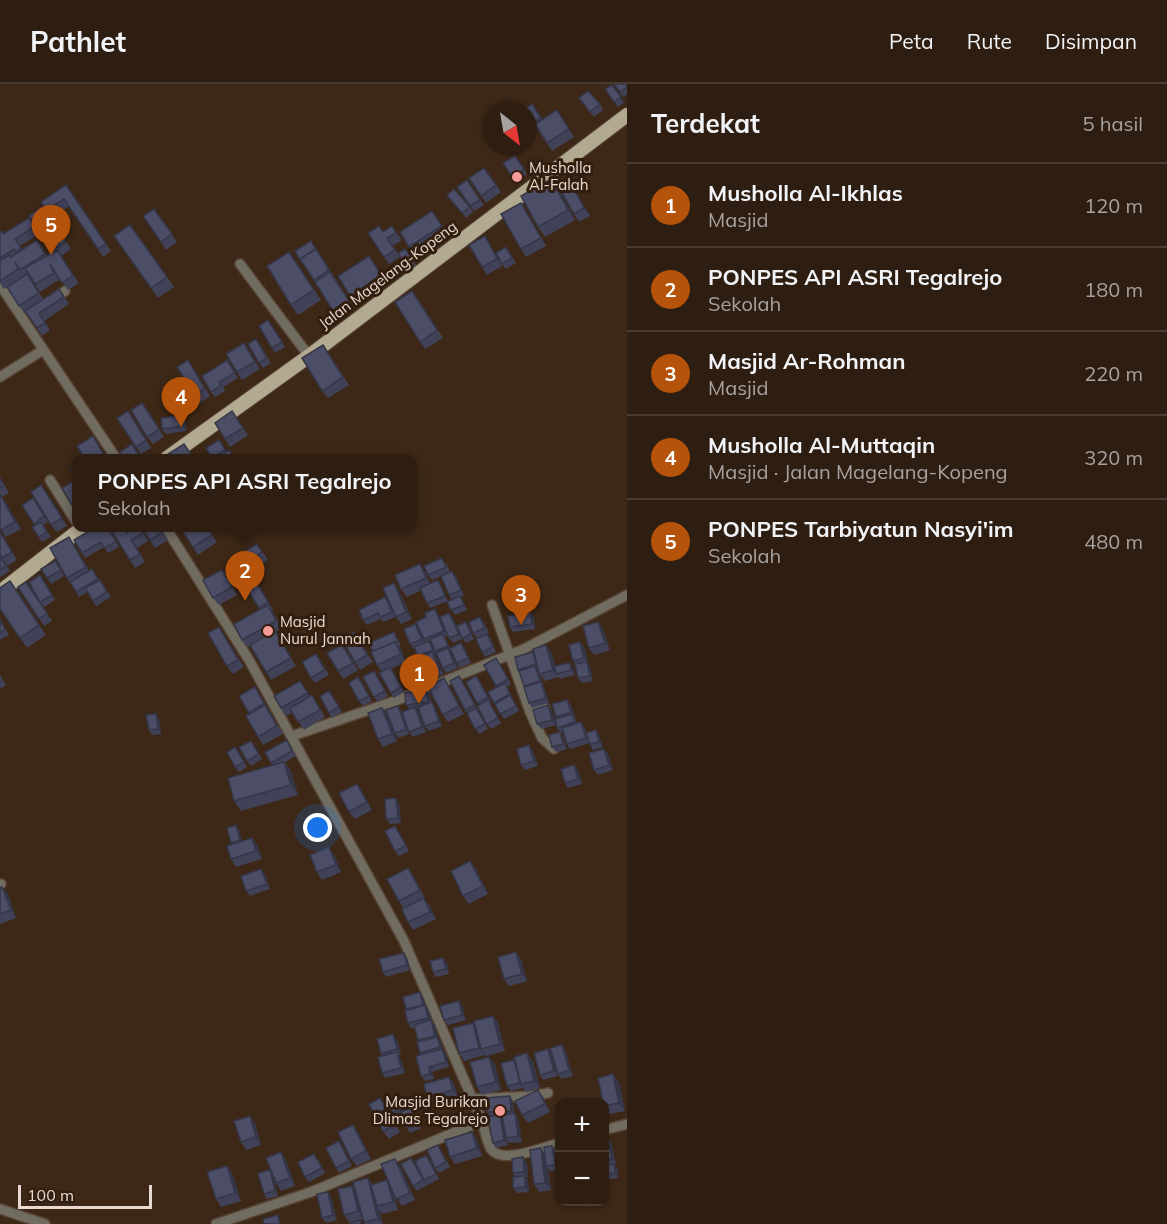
<!DOCTYPE html>
<html lang="id">
<meta charset="utf-8">
<style>
body{margin:0;font-family:Mulish,sans-serif;background:#36271a;color:#f1f3f6}
.controls{position:absolute;right:18px;bottom:18px;display:grid;overflow:hidden;border-radius:12px;box-shadow:0 2px 4px #0004}
.controls button{width:54px;height:54px;display:grid;place-items:center;padding:0;border:0;border-bottom:2px solid #493c31;background:#2e1e11;color:#f1f3f6;font:30px sans-serif}
.compass{position:absolute;left:483px;top:18px;width:54px;height:54px;border-radius:50%;background:#2e1e11;box-shadow:0 2px 4px #0004;rotate:149deg}
.scale{position:absolute;left:18px;bottom:15px;width:134px;box-sizing:border-box;padding-left:6px;border:3px solid #e8dad0;border-top:0;font-size:16px;line-height:21px;white-space:nowrap;color:#e8dad0;-webkit-text-stroke:4px #321e0e;paint-order:stroke}
.you{position:absolute;left:318px;top:744px;width:21px;height:21px;margin:-15px;border:4px solid #fff;border-radius:50%;background:#1a73e8;box-shadow:0 0 0 9px #1a73e833}
.badge{display:grid;place-items:center;width:39px;height:39px;border-radius:50%;background:#b45309;color:#fff;font-size:20px;font-weight:700}
.pin{position:absolute;translate:-50% -50px;filter:drop-shadow(0 2px 3px #0008)}
.pin::after{content:'';position:absolute;top:32px;width:21px;height:18px;background:inherit;clip-path:polygon(0 0,100% 0,50% 100%)}
.popup{position:absolute;left:72px;top:370px;width:345px;height:78px;box-sizing:border-box;display:grid;place-content:center;border-radius:12px;background:#2e1e11;filter:drop-shadow(0 2px 4px #0005);font-size:20px;white-space:nowrap;color:#a7a29f}
.popup b{font-size:22px;color:#f1f3f6}
.popup::after{content:'';position:absolute;left:50%;top:100%;margin-left:-12px;border:12px solid transparent;border-top-color:#2e1e11}
.list{margin:0;padding:0;list-style:none}
h2{display:flex;justify-content:space-between;align-items:center;height:78px;margin:0;padding:0 24px;font-size:26px}
h2 small{font-size:20px;font-weight:400;color:#a7a29f}
.list li{display:grid;grid-template-columns:39px 1fr auto;gap:18px;align-items:center;box-sizing:border-box;height:84px;padding:0 24px;border-top:2px solid #493c31}
.list b{display:block;font-size:22px;white-space:nowrap}
.list p{margin:0;font-size:20px;white-space:nowrap;color:#a7a29f}
.list em{font-size:20px;font-style:normal;color:#a7a29f}
.map{position:relative;flex:none;width:627px;height:1140px;overflow:hidden}
header{display:flex;align-items:center;gap:36px;box-sizing:border-box;height:84px;padding:0 30px;background:#2e1e11;border-bottom:2px solid #493c31}
header strong{font-size:28px}
nav{display:flex;gap:33px;margin-inline-start:auto;font-size:21px}
main{display:flex}
aside{flex:1;background:#2e1e11}
.map>svg:first-child{display:block}
.lines{fill:none;stroke-linecap:round;stroke-linejoin:round}
.street-casing{stroke:#584435;stroke-width:12}
.primary-casing{stroke:#584435;stroke-width:16}
.street{stroke:#706c60;stroke-width:9}
.primary{stroke:#b2a991;stroke-width:14}
.wall{fill:#414258}
.shaded-wall{fill:#353647}
.building{fill:#4c4d66;stroke:#353647;stroke-width:1.5}
.poi-dot{fill:#f59b97;stroke:#321e0e;stroke-width:2}
.labels{text-anchor:middle;stroke-width:6;stroke-linejoin:round;paint-order:stroke}
.poi-label{font-size:15px;fill:#e8dad0;stroke:#321e0e;text-anchor:start}
.street-label{font-size:15px;fill:#e8dad0;stroke:#321e0e}
</style>
<header>
<strong>Pathlet</strong>
<nav><a>Peta</a><a>Rute</a><a>Disimpan</a></nav>
</header>
<main>
<div class="map">
<svg width="627" height="1140" viewBox="0 0 627 1140">
<rect width="100%" height="100%" fill="#3d2817"/>
<g class="lines">
<g class="street-casing">
<g id="street">
<path d="M240 180 309 272"/>
<path d="M0 201 116 374"/>
<path d="M52 216 65 207"/>
<path d="M0 293 43 266"/>
<path d="M50 396 77 439"/>
<path d="M166 444 249 576 404 857 482 1037 311 1108 216 1140"/>
<path d="M492 521 530 628 545 624"/>
<path d="M530 628 542 654 554 665"/>
<path d="M292 652 395 617 524 565 627 511"/>
<path d="M0 800H1"/>
<path d="M472 1015 531 1012 548 1009"/>
<path d="M482 1037C485 1046 486 1057 491 1065 502 1081 543 1063 560 1059"/>
<path d="M604 1046 627 1040"/>
<path d="M0 1125 45 1140"/>
</g>
</g>
<g class="primary-casing">
<g id="primary">
<path d="M167 374 309 272 627 31"/>
<path d="M0 508 82 444"/>
</g>
</g>
<use href="#street" class="street"/>
<use href="#primary" class="primary"/>
</g>
<g class="wall">
<path d="M614 0H627V10L623 13Z"/>
<path d="M612 1 624 19 618 23 605 5Z"/>
<path d="M579 14 600 20 603 26 594 33Z"/>
<path d="M532 20 542 36 557 26 574 53 552 67 528 32Z"/>
<path d="M515 72 527 90 516 98 503 79Z"/>
<path d="M484 84 501 108 486 119 469 94Z"/>
<path d="M551 95 558 105 575 136 545 153 538 143Z"/>
<path d="M467 96 484 121 474 127 457 103Z"/>
<path d="M66 101 111 167 103 173 69 122 52 134 41 118Z"/>
<path d="M574 104 590 132 579 138 574 130Z"/>
<path d="M447 111 470 123 473 128 466 134Z"/>
<path d="M42 123 71 165 61 172 79 199 68 206 55 188 59 196 40 208 29 191 28 192 43 215 59 205 69 220 44 237 50 246 42 252 26 228 24 229 7 203 4 205 0 199V148L3 150 29 134 39 150 20 162 22 165 37 156 47 172 54 168Z"/>
<path d="M154 125 177 158 166 166 161 158Z"/>
<path d="M432 127 448 150 415 171 400 148Z"/>
<path d="M526 127 546 162 526 173 521 165Z"/>
<path d="M130 141 174 203 158 214 114 152Z"/>
<path d="M392 142 402 156 393 162 400 173 389 180 384 173V147Z"/>
<path d="M485 152 502 182 487 191 482 183Z"/>
<path d="M506 163 516 179 506 185 502 180Z"/>
<path d="M405 165 416 181 409 186 398 169Z"/>
<path d="M295 167 321 172 354 224 338 234Z"/>
<path d="M369 172 387 199 356 220 338 192Z"/>
<path d="M296 178 321 216 298 231 291 221Z"/>
<path d="M418 215 443 254 425 265 420 258Z"/>
<path d="M272 241 285 263 275 269 272 264Z"/>
<path d="M260 260 271 279 263 284 259 279Z"/>
<path d="M249 267 260 285 242 296 237 288Z"/>
<path d="M328 269 349 301 328 314 322 307Z"/>
<path d="M188 276 210 312 200 319 195 311Z"/>
<path d="M230 281 238 294 223 303 225 307 215 313 211 308Z"/>
<path d="M148 326 164 353 153 360 147 353Z"/>
<path d="M232 327 248 351 230 363 215 339Z"/>
<path d="M133 335 151 364 141 370 136 363Z"/>
<path d="M185 336 186 347 166 350 162 345Z"/>
<path d="M219 356 227 368 234 375H212L206 364Z"/>
<path d="M0 393 9 409 2 413 21 445 6 453 0 444Z"/>
<path d="M77 400V425L76 426 62 404Z"/>
<path d="M46 409 67 442 57 448 51 441Z"/>
<path d="M33 414 48 438 43 441 51 453 42 458 32 443 35 442 22 421Z"/>
<path d="M109 444 119 463 108 469 104 463 85 474 82 469Z"/>
<path d="M110 444H141L148 457 137 464 145 478 135 484Z"/>
<path d="M161 444 168 456 155 464 150 456Z"/>
<path d="M207 444 217 458 198 471 183 448Z"/>
<path d="M0 447 17 476 7 482 0 470Z"/>
<path d="M257 460 268 476 250 487 273 526 272 527 282 544 275 548 296 582 271 596 250 562 247 563 242 556 260 525 230 476Z"/>
<path d="M74 461 89 486 104 501 111 513 96 522 87 508 79 513 67 494Z"/>
<path d="M0 472 10 487 0 493Z"/>
<path d="M55 477 64 492 51 500 41 485Z"/>
<path d="M446 479 450 488 452 487 456 492 464 511 461 513 467 526 455 531 451 526 452 516 449 511 441 492 432 496 428 491Z"/>
<path d="M425 488 430 499 441 501 448 517 430 524 427 519 421 506 407 513 401 505Z"/>
<path d="M40 491 55 516 44 523 40 518Z"/>
<path d="M227 493 237 511 219 521 213 514Z"/>
<path d="M10 497 46 551 27 564 0 525Z"/>
<path d="M26 498 52 537 44 542 18 503Z"/>
<path d="M394 499 399 507 412 535 401 540 396 533Z"/>
<path d="M385 513 389 518 395 533 383 538 381 535 367 541 363 536Z"/>
<path d="M530 528 534 533 535 545 513 548 510 543Z"/>
<path d="M449 529 453 534 462 555 453 559 449 554Z"/>
<path d="M438 530 448 552 445 553 451 567H450L458 584 446 589 443 584 431 558 430 559 436 571H435L444 590 428 597 424 592 419 574 415 565H414L410 560 419 545 425 558H426L424 555Z"/>
<path d="M0 535 9 551 0 556Z"/>
<path d="M466 538 469 543 474 555 466 559 462 554Z"/>
<path d="M484 538 489 549 477 554 473 549Z"/>
<path d="M598 538 603 545 610 566 594 571 589 564Z"/>
<path d="M354 548 373 578 360 586 355 578Z"/>
<path d="M487 550 491 555 496 568 485 573 482 568Z"/>
<path d="M224 551 244 583 233 590 227 582Z"/>
<path d="M397 553 401 562 399 563 406 578 391 585 404 608 394 614 391 609 382 588 377 581Z"/>
<path d="M580 558 584 563 588 579 590 583 593 597 582 599 578 594 575 580 573 577Z"/>
<path d="M465 564 471 579 460 584 457 579Z"/>
<path d="M348 568 358 586 343 595 338 587Z"/>
<path d="M552 569 555 582 573 584 575 591 560 595 558 592V593L545 597 540 590 549 619 532 624 529 619 525 603 518 586Z"/>
<path d="M496 574 511 600 507 603 519 627 504 635 488 608 496 603 484 581Z"/>
<path d="M320 575 329 591 315 599 311 594Z"/>
<path d="M417 581 424 597 414 601 410 596Z"/>
<path d="M0 591 6 601 0 605Z"/>
<path d="M377 592 388 612 378 618 374 613Z"/>
<path d="M459 592 488 645 479 650 465 626Z"/>
<path d="M300 597 310 612 317 619 325 633 304 646 293 628 286 632 281 624Z"/>
<path d="M480 597 491 618 490 619 501 639 491 645 487 640 479 621 466 598Z"/>
<path d="M362 598 372 617 363 622 359 617Z"/>
<path d="M449 602 464 630 448 638 443 631Z"/>
<path d="M426 606 430 611 431 618H432L435 623 442 642 429 647 425 642 419 624 416 625 419 628 426 648 413 653 409 648 410 625 406 621Z"/>
<path d="M329 607 342 628 332 634 329 629Z"/>
<path d="M258 608 283 650 263 661 258 653 249 630 239 612Z"/>
<path d="M567 616 571 621 577 640 585 643 586 649 599 651 603 663 593 666 589 659 570 665 567 660 563 648 561 649 557 644V635L556 633Z"/>
<path d="M548 621 552 627 556 641 541 645 537 640Z"/>
<path d="M398 622 401 627 409 650 398 654 395 649Z"/>
<path d="M382 624 388 631 397 657 383 663 378 655Z"/>
<path d="M159 635 161 650 152 651 149 646Z"/>
<path d="M563 653 567 665 556 668 552 663Z"/>
<path d="M290 661 296 672 285 678 291 687 298 711 241 727 234 717 273 681 265 668Z"/>
<path d="M529 661 533 667 538 682 525 686 521 681Z"/>
<path d="M254 662 262 675 251 682 247 677Z"/>
<path d="M604 665 608 670 613 686 598 691 594 686Z"/>
<path d="M239 668 247 683 239 688 235 683Z"/>
<path d="M574 681 578 686 582 700 568 704 565 699Z"/>
<path d="M357 700 372 726 355 735 349 728Z"/>
<path d="M399 719 401 739 390 740 386 735Z"/>
<path d="M395 742 409 767 399 772 395 767Z"/>
<path d="M239 746 242 757 252 754 257 761 262 775 236 783 231 775 232 760 231 759Z"/>
<path d="M329 763 334 771 341 788 322 796 317 788Z"/>
<path d="M470 777 476 785 488 810 469 820 463 812Z"/>
<path d="M265 790 270 805 250 812 246 807Z"/>
<path d="M413 791 425 814 423 815 430 822 436 835 413 846 408 838 403 824 399 817Z"/>
<path d="M0 804 8 810 16 834 0 840Z"/>
<path d="M516 868 521 876 527 897 509 902 504 895Z"/>
<path d="M404 869 407 874 410 886 386 893 383 888Z"/>
<path d="M443 874 447 879 449 890 436 893 433 888Z"/>
<path d="M420 908 423 913 426 922 429 927 431 936 435 941 438 954 441 958 443 966 446 970 449 983 432 988 434 995 425 997 421 992V971L420 969 419 958 414 944H411L408 939 406 925Z"/>
<path d="M462 922 466 936 448 941 444 936Z"/>
<path d="M493 932 498 939 505 967 486 972 484 969 485 971 464 977 459 969 473 939 475 943Z"/>
<path d="M397 956 401 970 399 971 405 989 385 994 382 989V972L381 970Z"/>
<path d="M565 966 573 992 561 995 558 990Z"/>
<path d="M552 970 558 992 543 996 540 991Z"/>
<path d="M489 973 495 981 501 1006 482 1011 477 1003Z"/>
<path d="M533 977 540 1004 526 1008 523 1004 511 1007 507 1002Z"/>
<path d="M449 993 454 1000 458 1014 433 1020 427 1013Z"/>
<path d="M619 998 625 1027 609 1030 604 1024V1018Z"/>
<path d="M543 1013 550 1028 528 1039 522 1031Z"/>
<path d="M380 1014 385 1022 400 1048 389 1055 383 1047Z"/>
<path d="M399 1015 404 1027 411 1023 414 1029 421 1044 410 1049 400 1032 395 1034 391 1029Z"/>
<path d="M513 1017 514 1029 518 1034 522 1058 509 1059 507 1056 508 1061 496 1064 493 1059 490 1032 487 1028Z"/>
<path d="M250 1032 255 1039 261 1061 246 1066 241 1058Z"/>
<path d="M353 1041 358 1048 371 1075 357 1082 351 1075Z"/>
<path d="M472 1048 477 1056 482 1072 455 1080 450 1073Z"/>
<path d="M604 1053 611 1058 616 1080H614L618 1085V1094L604 1096Z"/>
<path d="M552 1062 554 1065 560 1063V1092L558 1086 550 1087 548 1084 551 1106 539 1108 534 1100 541 1064 544 1070Z"/>
<path d="M343 1063 352 1082 339 1089 336 1084Z"/>
<path d="M441 1066 450 1083 439 1089 435 1084Z"/>
<path d="M318 1075 325 1089 309 1098 305 1093Z"/>
<path d="M395 1075 400 1082 415 1116 402 1122 394 1110 398 1126 382 1130 379 1126 383 1140H365L363 1135 349 1138 344 1131 356 1108 368 1094 372 1100H390Z"/>
<path d="M286 1076 295 1102 281 1107 274 1096 278 1112 267 1115 264 1110 270 1086 272 1090Z"/>
<path d="M430 1076 439 1095 428 1101 424 1096Z"/>
<path d="M415 1079 427 1101 417 1107 413 1102Z"/>
<path d="M527 1079 528 1093H525L528 1097 529 1108 517 1109 513 1104 515 1093 513 1089Z"/>
<path d="M227 1082 232 1089 241 1117 221 1123 216 1115Z"/>
<path d="M331 1113 337 1136 326 1139 322 1134Z"/>
<path d="M580 1118H599L584 1123Z"/>
</g>
<g class="shaded-wall">
<path d="M551 95 558 105 575 136 568 126Z"/>
<path d="M569 96 574 104 590 132 584 124Z"/>
<path d="M485 152 490 160 502 182 497 175Z"/>
<path d="M182 331 185 336 186 347 183 342Z"/>
<path d="M0 410 4 415 21 445 15 438Z"/>
<path d="M69 453 74 461 91 490 86 483Z"/>
<path d="M420 480 425 488 431 502 426 494Z"/>
<path d="M452 487 456 492 464 511 461 506Z"/>
<path d="M438 496 441 501 448 517 445 512Z"/>
<path d="M394 499 399 507 412 535 406 528Z"/>
<path d="M385 513 389 518 395 533 392 528Z"/>
<path d="M435 525 438 530 448 552 444 547Z"/>
<path d="M530 528 534 533 535 545 532 540Z"/>
<path d="M449 529 453 534 462 555 459 550Z"/>
<path d="M598 538 603 545 610 566 605 559Z"/>
<path d="M415 540 419 545 425 560 422 555Z"/>
<path d="M354 548 359 556 373 578 367 571Z"/>
<path d="M395 558 401 565 406 578 401 570Z"/>
<path d="M580 558 584 563 588 579 584 574Z"/>
<path d="M461 559 465 564 471 579 468 574Z"/>
<path d="M546 561 552 569 557 589 556 590 558 593 553 586Z"/>
<path d="M448 564 451 569 458 584 454 579Z"/>
<path d="M432 568 436 573 444 590 440 585Z"/>
<path d="M413 576 417 581 424 597 420 592Z"/>
<path d="M587 578 590 583 593 597 590 592Z"/>
<path d="M570 579 573 584 575 591 571 586Z"/>
<path d="M535 582 539 588 549 619 546 614Z"/>
<path d="M444 594 449 602 464 630 459 622Z"/>
<path d="M426 606 430 611 431 623 428 618Z"/>
<path d="M567 616 571 621 575 633 571 628Z"/>
<path d="M432 618 435 623 442 642 439 637Z"/>
<path d="M548 621 552 627 556 641 552 636Z"/>
<path d="M398 622 401 627 409 650 406 645Z"/>
<path d="M415 623 419 628 426 648 422 643Z"/>
<path d="M382 624 388 631 397 657 392 650Z"/>
<path d="M156 630 159 635 161 650 158 645Z"/>
<path d="M581 638 585 643 589 659 586 654Z"/>
<path d="M596 646 599 651 603 663 599 658Z"/>
<path d="M560 648 563 653 567 665 563 660Z"/>
<path d="M529 661 533 667 538 682 534 677Z"/>
<path d="M604 665 608 670 613 686 609 681Z"/>
<path d="M284 678 291 687 298 711 291 701Z"/>
<path d="M574 681 578 686 582 700 578 695Z"/>
<path d="M357 700 362 707 372 726 367 718Z"/>
<path d="M396 714 399 719 401 739 398 734Z"/>
<path d="M236 741 239 746 243 761 240 756Z"/>
<path d="M252 754 257 761 262 775 256 767Z"/>
<path d="M329 763 334 771 341 788 336 781Z"/>
<path d="M470 777 476 785 488 810 483 802Z"/>
<path d="M408 784 413 791 425 814 420 806Z"/>
<path d="M261 785 265 790 270 805 267 800Z"/>
<path d="M2 803 8 810 16 834 11 826Z"/>
<path d="M424 814 430 822 436 835 430 828Z"/>
<path d="M516 868 521 876 527 897 522 890Z"/>
<path d="M404 869 407 874 410 886 407 881Z"/>
<path d="M443 874 447 879 449 890 446 885Z"/>
<path d="M420 908 423 913 426 922 429 927 431 936 435 941 438 954 441 958 443 966 446 970 449 983 446 978 443 967 440 963 438 956 435 952 432 939 428 934 426 925 423 921Z"/>
<path d="M459 917 462 922 466 936 462 931Z"/>
<path d="M493 932 498 939 505 967 500 960Z"/>
<path d="M473 939 478 946 481 965 485 971 479 964Z"/>
<path d="M393 950 397 956 401 970 397 965Z"/>
<path d="M562 961 565 966 573 992 569 986Z"/>
<path d="M548 965 552 970 558 992 554 987Z"/>
<path d="M397 968 400 973 405 989 401 984Z"/>
<path d="M527 969 533 977 540 1004 534 997Z"/>
<path d="M489 973 495 981 501 1006 496 998Z"/>
<path d="M429 983 432 988 434 995 430 990Z"/>
<path d="M613 990 619 998 625 1027 619 1019Z"/>
<path d="M449 993 454 1000 458 1014 453 1006Z"/>
<path d="M538 1006 543 1013 550 1028 545 1020Z"/>
<path d="M396 1010 399 1015 405 1031 401 1026Z"/>
<path d="M510 1012 513 1017 514 1032 511 1027Z"/>
<path d="M380 1014 385 1022 400 1048 395 1041Z"/>
<path d="M515 1029 518 1034 522 1058 518 1052Z"/>
<path d="M500 1030 503 1035 506 1054 508 1061 504 1056Z"/>
<path d="M250 1032 255 1039 261 1061 256 1053Z"/>
<path d="M353 1041 358 1048 371 1075 366 1067Z"/>
<path d="M472 1048 477 1056 482 1072 477 1064Z"/>
<path d="M608 1053 611 1058 616 1080 612 1075Z"/>
<path d="M552 1062 556 1067 558 1086 555 1081Z"/>
<path d="M541 1064 546 1072V1082L548 1084 551 1106 545 1099Z"/>
<path d="M281 1068 286 1076 295 1102 290 1094Z"/>
<path d="M523 1073 527 1079 528 1093 524 1088Z"/>
<path d="M395 1075 400 1082 415 1116 410 1109Z"/>
<path d="M614 1080 618 1085V1094L615 1089Z"/>
<path d="M227 1082 232 1089 241 1117 235 1109Z"/>
<path d="M270 1086 273 1091 278 1112 275 1107Z"/>
<path d="M525 1092 528 1097 529 1108 525 1103Z"/>
<path d="M368 1094 373 1102 377 1122 379 1126 383 1140 378 1135Z"/>
<path d="M387 1096 393 1104 398 1126 393 1118Z"/>
<path d="M352 1102 357 1109 363 1135 358 1127Z"/>
<path d="M328 1108 331 1113 337 1136 333 1131Z"/>
</g>
<g class="building">
<path d="M614 0H627V3L620 8Z"/>
<path d="M612 1 621 13 614 18 605 5Z"/>
<path d="M588 7 600 20 590 28 579 14Z"/>
<path d="M532 20 541 34 533 39 528 32V27H525L524 25Z"/>
<path d="M557 26 569 45 547 59 535 40Z"/>
<path d="M515 72 524 85 512 93 503 79Z"/>
<path d="M484 84 496 101 481 112 469 94Z"/>
<path d="M551 95 568 126 538 143 521 112Z"/>
<path d="M467 96 480 116 470 122 457 103Z"/>
<path d="M569 96 584 124 574 130 558 102Z"/>
<path d="M66 101 106 160 98 165 64 115 46 126 41 118Z"/>
<path d="M454 105 470 123 462 129 447 111Z"/>
<path d="M521 119 541 154 521 165 501 130Z"/>
<path d="M42 123 66 158 53 166 29 132Z"/>
<path d="M154 125 172 150 161 158 143 132Z"/>
<path d="M432 127 442 142 409 163 400 148Z"/>
<path d="M29 134 34 143 15 155 21 164 16 168 14 165 0 174V148L2 147 3 150Z"/>
<path d="M130 141 167 193 151 204 114 152Z"/>
<path d="M379 142 383 148 392 142 396 149 387 154 395 166 384 173 368 149Z"/>
<path d="M485 152 497 175 482 183 469 161Z"/>
<path d="M37 156 45 170 20 186 15 178 18 185 0 197V177L9 171 11 173Z"/>
<path d="M311 157 316 165 300 175V176L295 167Z"/>
<path d="M506 163 512 174 502 180 496 169Z"/>
<path d="M316 165 329 186 314 196 300 175Z"/>
<path d="M405 165 413 176 405 181 398 169Z"/>
<path d="M57 166 73 191 62 199 50 180 54 189 35 200 25 184Z"/>
<path d="M289 168 314 206 291 221 267 182Z"/>
<path d="M369 172 382 192 350 212 338 192Z"/>
<path d="M330 188 349 217 333 227 315 198Z"/>
<path d="M27 190 39 209 19 222 7 203Z"/>
<path d="M59 205 64 213 39 229 45 239 37 244 25 227Z"/>
<path d="M412 207 437 246 420 258 395 218Z"/>
<path d="M268 236 282 258 272 264 259 242Z"/>
<path d="M256 255 267 274 259 279 248 260Z"/>
<path d="M244 259 255 278 237 288 226 270Z"/>
<path d="M323 261 343 293 322 307 302 274Z"/>
<path d="M188 276 205 305 195 311 177 283Z"/>
<path d="M227 276 235 289 219 298 221 302 211 308 202 292Z"/>
<path d="M142 319 159 345 147 353 131 326Z"/>
<path d="M128 327 146 356 136 363 117 334Z"/>
<path d="M232 327 243 344 225 355 215 339Z"/>
<path d="M182 331 183 342 162 345 161 334Z"/>
<path d="M93 352 105 373 102 375H85L77 362Z"/>
<path d="M219 356 225 366 212 374 206 364Z"/>
<path d="M132 360 141 375H123L120 368Z"/>
<path d="M184 360 194 375H162V374Z"/>
<path d="M229 366 234 375H216Z"/>
<path d="M77 383V397L71 387Z"/>
<path d="M0 394 4 401 0 404Z"/>
<path d="M75 396 77 400V418L72 421 62 404Z"/>
<path d="M41 401 62 434 51 441 31 408Z"/>
<path d="M0 410 15 438 1 446 0 444Z"/>
<path d="M33 414 44 432 34 440 22 421Z"/>
<path d="M41 438 47 448 39 453 32 443Z"/>
<path d="M94 444H108L116 458 104 464 101 458 82 469 74 456Z"/>
<path d="M110 444H123L128 450 124 444H140L143 449 131 456 140 470 130 476Z"/>
<path d="M142 444H160L163 448 150 456Z"/>
<path d="M190 444H207L212 451 193 463 183 448Z"/>
<path d="M0 448 12 468 2 474 0 470Z"/>
<path d="M69 453 86 483 67 494 50 464Z"/>
<path d="M257 460 262 468 245 479 268 518 259 524 230 476Z"/>
<path d="M0 472 6 482 0 486Z"/>
<path d="M442 474 446 483 428 491 424 482Z"/>
<path d="M55 477 61 486 47 494 41 485Z"/>
<path d="M420 480 426 494 401 505 395 491Z"/>
<path d="M92 485 98 495 76 508 70 498Z"/>
<path d="M222 486 232 503 213 514 203 496Z"/>
<path d="M452 487 461 506 449 511 441 492Z"/>
<path d="M40 491 52 511 40 518 29 498Z"/>
<path d="M100 496 107 508 93 517 85 504Z"/>
<path d="M438 496 445 512 427 519 420 504Z"/>
<path d="M10 497 39 541 20 554 0 525V504Z"/>
<path d="M26 498 47 529 39 535 18 503Z"/>
<path d="M394 499 406 528 396 533 383 504Z"/>
<path d="M460 512 464 521 451 526 447 518Z"/>
<path d="M385 513 392 528 380 533 378 529 363 536 359 526Z"/>
<path d="M268 521 276 537 242 556 234 540Z"/>
<path d="M435 525 444 547 424 555 416 538 426 533 425 529Z"/>
<path d="M530 528 532 540 510 543 508 532Z"/>
<path d="M449 529 459 550 449 554 440 533Z"/>
<path d="M480 533 485 544 473 549 469 538Z"/>
<path d="M0 536 5 545 0 549Z"/>
<path d="M466 538 471 550 462 554 457 542Z"/>
<path d="M598 538 605 559 589 564 583 542Z"/>
<path d="M415 540 422 555 410 560 404 545Z"/>
<path d="M219 543 238 576 227 582 208 549Z"/>
<path d="M275 547 291 574 266 588 250 561Z"/>
<path d="M354 548 367 571 355 578 342 555Z"/>
<path d="M394 548 398 557 373 568 369 559Z"/>
<path d="M443 550 448 562 435 567 430 555Z"/>
<path d="M487 550 493 563 482 568 476 555Z"/>
<path d="M429 557 433 566 418 572 414 563Z"/>
<path d="M395 558 401 570 377 581 371 568Z"/>
<path d="M580 558 584 574 573 577 569 561Z"/>
<path d="M461 559 468 574 457 579 450 564Z"/>
<path d="M342 561 353 579 338 587 327 569Z"/>
<path d="M546 561 553 586 539 590 533 565Z"/>
<path d="M448 564 454 579 443 584 436 569Z"/>
<path d="M432 568 440 585 424 592 417 575Z"/>
<path d="M533 568 536 580 518 586 515 573Z"/>
<path d="M316 570 325 586 311 594 302 578Z"/>
<path d="M496 574 508 595 496 602 484 581Z"/>
<path d="M413 576 420 592 410 596 403 580Z"/>
<path d="M587 578 590 592 578 594 575 580Z"/>
<path d="M570 579 571 586 556 590 555 582Z"/>
<path d="M535 582 540 597 524 602 519 587Z"/>
<path d="M390 583 401 603 391 609 379 589Z"/>
<path d="M374 587 385 607 374 613 363 593Z"/>
<path d="M459 592 475 621 465 626 450 597Z"/>
<path d="M476 592 488 613 477 619 466 598Z"/>
<path d="M358 593 369 612 359 617 349 599Z"/>
<path d="M444 594 459 622 443 631 428 603Z"/>
<path d="M300 597 308 609 281 624 274 612Z"/>
<path d="M541 598 546 614 529 619 524 603Z"/>
<path d="M505 599 510 610 494 619 488 608Z"/>
<path d="M255 603 264 619 249 629 239 612Z"/>
<path d="M426 606 428 618 406 621 405 609Z"/>
<path d="M329 607 339 623 329 629 320 612Z"/>
<path d="M312 611 320 626 298 638 290 624Z"/>
<path d="M510 611 516 622 500 630 495 620Z"/>
<path d="M488 616 498 634 487 640 477 622Z"/>
<path d="M567 616 571 628 556 633 552 620Z"/>
<path d="M432 618 439 637 425 642 418 623Z"/>
<path d="M265 621 277 642 258 653 246 632Z"/>
<path d="M548 621 552 636 537 640 533 626Z"/>
<path d="M398 622 406 645 395 649 386 626Z"/>
<path d="M415 623 422 643 409 648 402 628Z"/>
<path d="M382 624 392 650 378 655 368 629Z"/>
<path d="M476 624 485 640 475 645 467 629Z"/>
<path d="M156 630 158 645 149 646 146 631Z"/>
<path d="M572 630 574 638 557 644 555 635Z"/>
<path d="M581 638 586 654 567 660 562 644Z"/>
<path d="M596 646 599 658 590 660 586 649Z"/>
<path d="M560 648 563 660 552 663 549 651Z"/>
<path d="M287 656 292 667 271 679 265 668Z"/>
<path d="M251 657 259 670 247 677 239 663Z"/>
<path d="M529 661 534 677 521 681 517 665Z"/>
<path d="M235 663 244 678 235 683 227 668Z"/>
<path d="M604 665 609 681 594 686 589 669Z"/>
<path d="M284 678 291 701 234 717 228 694Z"/>
<path d="M574 681 578 695 565 699 561 685Z"/>
<path d="M357 700 367 718 349 728 339 709Z"/>
<path d="M396 714 398 734 386 735 385 715Z"/>
<path d="M236 741 240 756 231 759 227 744Z"/>
<path d="M395 742 406 762 395 767 385 747Z"/>
<path d="M252 754 256 767 231 775 227 762Z"/>
<path d="M329 763 336 781 317 788 310 771Z"/>
<path d="M470 777 483 802 463 812 451 787Z"/>
<path d="M408 784 420 806 399 817 387 795Z"/>
<path d="M261 785 267 800 246 807 241 792Z"/>
<path d="M2 803 11 826 0 830V804Z"/>
<path d="M424 814 430 828 408 838 402 825Z"/>
<path d="M516 868 522 890 504 895 498 873Z"/>
<path d="M404 869 407 881 383 888 379 875Z"/>
<path d="M443 874 446 885 433 888 430 877Z"/>
<path d="M420 908 423 921 406 925 403 913Z"/>
<path d="M459 917 462 931 444 936 440 922Z"/>
<path d="M425 921 428 934 408 939 405 927Z"/>
<path d="M493 932 500 960 481 965 474 937Z"/>
<path d="M431 936 435 952 418 956 414 941Z"/>
<path d="M473 939 479 964 459 969 453 944Z"/>
<path d="M393 950 397 965 381 970 377 955Z"/>
<path d="M437 953 440 963 420 969 417 958Z"/>
<path d="M562 961 569 986 558 990 550 964Z"/>
<path d="M442 965 446 978 429 983 430 990 421 992 416 972Z"/>
<path d="M548 965 554 987 540 991 534 969Z"/>
<path d="M397 968 401 984 382 989 378 973Z"/>
<path d="M527 969 534 997 521 1000 514 973Z"/>
<path d="M489 973 496 998 477 1003 470 978Z"/>
<path d="M514 976 520 999 507 1002 501 979Z"/>
<path d="M613 990 619 1019 604 1022V1018H603L598 994Z"/>
<path d="M449 993 453 1006 427 1013 424 1000Z"/>
<path d="M538 1006 545 1020 522 1031 515 1017Z"/>
<path d="M396 1010 401 1026 391 1029 386 1013Z"/>
<path d="M510 1012 511 1027 487 1028 486 1014Z"/>
<path d="M380 1014 395 1041 383 1047 369 1020Z"/>
<path d="M411 1023 418 1039 406 1044 399 1029Z"/>
<path d="M515 1029 518 1052 506 1054 502 1031Z"/>
<path d="M500 1030 504 1056 493 1059 488 1033Z"/>
<path d="M250 1032 256 1053 241 1058 234 1037Z"/>
<path d="M353 1041 366 1067 351 1075 338 1048Z"/>
<path d="M472 1048 477 1064 450 1073 445 1056Z"/>
<path d="M604 1053H608L612 1075 604 1077Z"/>
<path d="M339 1057 349 1077 336 1084 326 1064Z"/>
<path d="M438 1061 446 1078 435 1084 427 1066Z"/>
<path d="M552 1062 555 1081 546 1082 544 1063Z"/>
<path d="M560 1063V1090H558L554 1064Z"/>
<path d="M541 1064 545 1099 534 1100 530 1066Z"/>
<path d="M281 1068 290 1094 276 1099 266 1074Z"/>
<path d="M314 1070 322 1084 305 1093 298 1078Z"/>
<path d="M426 1071 436 1090 424 1096 415 1077Z"/>
<path d="M523 1073 524 1088 513 1089 512 1075Z"/>
<path d="M411 1074 423 1096 413 1102 401 1080Z"/>
<path d="M395 1075 410 1109 396 1115 381 1080Z"/>
<path d="M614 1080 615 1089 604 1090V1081Z"/>
<path d="M227 1082 235 1109 216 1115 207 1088Z"/>
<path d="M270 1086 275 1107 264 1110 258 1089Z"/>
<path d="M525 1092V1103L513 1104V1093Z"/>
<path d="M368 1094 378 1135 364 1138 353 1098Z"/>
<path d="M387 1096 393 1118 377 1122 371 1101Z"/>
<path d="M352 1102 358 1127 344 1131 338 1105Z"/>
<path d="M328 1108 333 1131 322 1134 317 1110Z"/>
<path d="M278 1131 280 1140H264L263 1135Z"/>
<path d="M360 1136 361 1140H348Z"/>
</g>
<g class="poi-dot">
<circle cx="517" cy="93" r="6"/>
<circle cx="268" cy="547" r="6"/>
<circle cx="500" cy="1027" r="6"/>
</g>
<g class="labels">
<g class="poi-label">
<text x="529" y="89">Musholla<tspan x="529" dy="17">Al-Falah</tspan></text>
<text x="280" y="543">Masjid<tspan x="280" dy="17">Nurul Jannah</tspan></text>
<text x="488" y="1023" text-anchor="end">Masjid Burikan<tspan x="488" dy="17">Dlimas Tegalrejo</tspan></text>
</g>
<g class="street-label">
<text transform="translate(388 191) rotate(-37)" y="5">Jalan Magelang-Kopeng</text>
</g>
</g>
</svg>
<div class="controls">
<button>+</button>
<button>−</button>
</div>
<svg class="compass" viewBox="-18 -18 36 36"><path d="M0-13l5 13h-10z" fill="#e53935"/><path d="M0 13l5-13h-10z" fill="#a7a29f"/></svg>
<div class="scale">100 m</div>
<div class="you"></div>
<div class="pin badge" style="left:419px;top:620px">1</div>
<div class="pin badge" style="left:245px;top:517px">2</div>
<div class="popup"><b>PONPES API ASRI Tegalrejo</b>Sekolah</div>
<div class="pin badge" style="left:521px;top:541px">3</div>
<div class="pin badge" style="left:181px;top:343px">4</div>
<div class="pin badge" style="left:51px;top:171px">5</div>
</div>
<aside>
<h2>Terdekat<small>5 hasil</small></h2>
<ul class="list">
<li><span class="badge">1</span><div><b>Musholla Al-Ikhlas</b><p>Masjid</p></div><em>120 m</em></li>
<li><span class="badge">2</span><div><b>PONPES API ASRI Tegalrejo</b><p>Sekolah</p></div><em>180 m</em></li>
<li><span class="badge">3</span><div><b>Masjid Ar-Rohman</b><p>Masjid</p></div><em>220 m</em></li>
<li><span class="badge">4</span><div><b>Musholla Al-Muttaqin</b><p>Masjid · Jalan Magelang-Kopeng</p></div><em>320 m</em></li>
<li><span class="badge">5</span><div><b>PONPES Tarbiyatun Nasyi'im</b><p>Sekolah</p></div><em>480 m</em></li>
</ul>
</aside>
</main>
